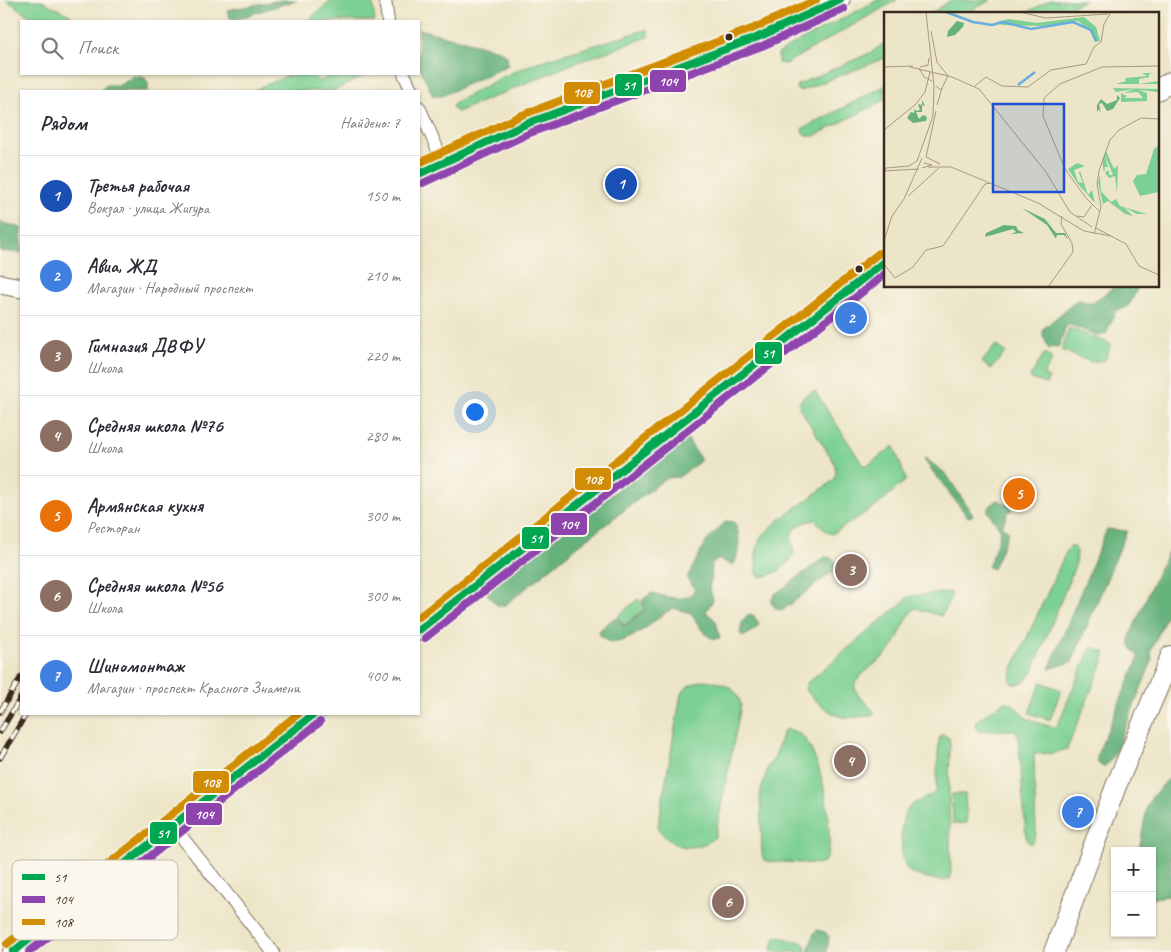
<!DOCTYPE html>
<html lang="ru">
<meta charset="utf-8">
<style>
body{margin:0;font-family:Caveat,sans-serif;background:#f2f2f3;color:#2b2b33}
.controls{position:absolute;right:15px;bottom:15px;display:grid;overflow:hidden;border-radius:0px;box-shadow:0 1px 4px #0004}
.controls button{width:45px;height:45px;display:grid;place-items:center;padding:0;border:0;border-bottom:1px solid #e1e1e2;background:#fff;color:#2b2b33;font:25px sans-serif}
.you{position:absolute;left:474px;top:411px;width:18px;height:18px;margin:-12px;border:4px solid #fff;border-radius:50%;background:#1a73e8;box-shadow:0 0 0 8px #1a73e833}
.badge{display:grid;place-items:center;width:32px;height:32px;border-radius:50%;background:#d1495b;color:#fff;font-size:16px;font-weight:700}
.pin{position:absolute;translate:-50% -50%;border:2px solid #fff;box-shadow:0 1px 5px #0006}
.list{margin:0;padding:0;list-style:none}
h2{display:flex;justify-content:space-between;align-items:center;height:65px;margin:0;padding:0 20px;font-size:21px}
h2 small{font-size:16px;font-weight:400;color:#7c7c81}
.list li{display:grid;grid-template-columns:32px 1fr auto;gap:15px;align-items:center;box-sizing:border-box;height:80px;padding:0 20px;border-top:1px solid #e1e1e2}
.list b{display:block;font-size:19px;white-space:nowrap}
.list p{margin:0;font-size:16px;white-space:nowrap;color:#7c7c81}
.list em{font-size:16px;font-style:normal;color:#7c7c81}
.icon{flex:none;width:28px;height:28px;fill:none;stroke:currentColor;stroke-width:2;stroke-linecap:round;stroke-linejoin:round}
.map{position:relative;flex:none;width:1171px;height:952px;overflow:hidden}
.search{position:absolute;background:#fff;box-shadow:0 1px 4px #0004;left:20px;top:20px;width:400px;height:55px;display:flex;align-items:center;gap:12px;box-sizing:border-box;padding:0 18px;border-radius:0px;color:#7c7c81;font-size:19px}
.panel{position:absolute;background:#fff;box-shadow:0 1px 4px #0004;left:20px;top:90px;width:400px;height:625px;border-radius:0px}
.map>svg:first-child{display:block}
.green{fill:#7dd093;stroke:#5c7d58}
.forest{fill:#66b27d;stroke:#506e4e}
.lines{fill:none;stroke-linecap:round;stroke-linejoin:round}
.minor-casing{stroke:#796b59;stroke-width:14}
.secondary-casing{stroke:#796b59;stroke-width:21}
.primary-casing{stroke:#796b59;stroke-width:22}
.minor{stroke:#fff;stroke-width:12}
.secondary{stroke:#fff;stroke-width:19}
.primary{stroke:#fff;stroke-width:20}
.rail-casing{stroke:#3b2a1e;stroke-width:5.5}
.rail{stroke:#fbf7ec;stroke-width:4;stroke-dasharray:11;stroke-linecap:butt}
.bus-1-casing{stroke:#fbf7ec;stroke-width:11}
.bus-2-casing{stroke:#fbf7ec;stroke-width:11}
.bus-3-casing{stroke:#fbf7ec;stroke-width:11}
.bus-1{stroke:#00a651;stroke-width:8}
.bus-2{stroke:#8e44ad;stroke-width:8}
.bus-3{stroke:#d18d06;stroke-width:8}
.bus-dot{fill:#3b2a1e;stroke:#fbf7ec;stroke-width:2}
.inset-river{fill:none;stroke:#67aede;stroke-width:2.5}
.inset-road{fill:none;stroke:#a59a83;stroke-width:1}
.view{fill:#1d4ed8;fill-opacity:0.15;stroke:#1d4ed8;stroke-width:2.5}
.inset-edge{fill:none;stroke:#3b2a1e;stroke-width:2.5}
.key{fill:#fbf7ec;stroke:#c1baae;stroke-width:1}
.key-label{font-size:14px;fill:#3b2a1e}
.line-badge{stroke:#fbf7ec;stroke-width:2}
.badge-label{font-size:14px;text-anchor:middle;font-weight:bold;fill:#fff}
</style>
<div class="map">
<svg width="1171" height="952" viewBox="0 0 1171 952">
<rect width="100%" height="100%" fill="#fbf7ec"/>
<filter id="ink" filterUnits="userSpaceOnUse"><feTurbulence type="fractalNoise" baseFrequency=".02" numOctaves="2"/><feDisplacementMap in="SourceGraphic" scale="10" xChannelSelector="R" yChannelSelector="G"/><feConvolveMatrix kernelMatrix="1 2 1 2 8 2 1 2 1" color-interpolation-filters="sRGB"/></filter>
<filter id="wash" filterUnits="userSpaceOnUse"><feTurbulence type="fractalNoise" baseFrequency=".0096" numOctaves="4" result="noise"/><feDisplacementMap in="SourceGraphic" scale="20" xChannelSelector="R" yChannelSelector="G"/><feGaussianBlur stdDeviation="1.12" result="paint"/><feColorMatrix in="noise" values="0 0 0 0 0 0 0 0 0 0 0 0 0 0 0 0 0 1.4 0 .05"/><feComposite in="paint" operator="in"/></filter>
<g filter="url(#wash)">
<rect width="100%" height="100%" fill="#ece5c7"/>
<g class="green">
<path d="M6 0H40L70 15V21H37Z"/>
<path d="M332 0H372L375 21H307Z"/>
<path d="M878 0H897L785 64 778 63V54L790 46Z"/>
<path d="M951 0H991L966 14H930Z"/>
<path d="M1050 0H1085L1056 14H1024Z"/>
<path d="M648 29V37L572 64 457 112 453 109 452 106 458 101 502 77 535 63Z"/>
<path d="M885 43V58L800 91 796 89 797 85 870 53Z"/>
<path d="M291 74H312L319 82 333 74H368L333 91H252Z"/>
<path d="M885 86V100L814 136H809L803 133 802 129Z"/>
<path d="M1069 328 1111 344 1105 360 1091 362 1061 350Z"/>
<path d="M996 345 1006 352 991 369 982 362Z"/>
<path d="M1044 354H1047L1051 358V362L1043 375 1049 378 1046 384 1031 379 1030 377Z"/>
<path d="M815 391 863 465H868L894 446 906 480 879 504 832 534 827 532 815 520C808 520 795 526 792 533 789 538 794 546 793 552 792 565 773 576 761 577L756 573V554L760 538 778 521 834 480 836 472 834 462 799 407C800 398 807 393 815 391Z"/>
<path d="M1070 547H1074L1077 552 1076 563 1032 673C1027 680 1021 685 1012 684L1010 680 1014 666 1067 550Z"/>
<path d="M950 592 952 594 944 612 941 616 915 608C902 622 902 633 893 646 883 661 865 668 855 683 853 697 869 702 874 713L871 716C862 716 852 719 843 717 833 716 811 698 805 689L807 683 910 596Z"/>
<path d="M638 599 645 608 624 625 618 616Z"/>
<path d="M1092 647 1106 653 1105 657 1067 749 1055 753 1034 754 1036 835 1032 843 1028 842 1026 837 1018 735 1015 730 978 731 975 725 976 721 1004 702C1016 701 1018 713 1027 718 1035 722 1047 726 1056 727L1058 724 1089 651Z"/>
<path d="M704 680C722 683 736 685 741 705L715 837C696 853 668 850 658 826L681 694 688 686Z"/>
<path d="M1041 682 1061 690 1050 720 1029 713Z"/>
<path d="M787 729C793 730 800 734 804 738 822 764 828 801 829 831 829 843 831 855 822 864L766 861 762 855 760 793 768 768 775 757 783 731Z"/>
<path d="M942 734 949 738 950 744 949 791 951 878C945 882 939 880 932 879 926 877 916 876 910 872 899 864 900 825 905 813 911 800 927 801 936 791L939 739Z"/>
<path d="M952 794H965L967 823 953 824Z"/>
<path d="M778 937 802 942 806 947 805 952H771L775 938Z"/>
</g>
<g class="forest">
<path d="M281 0H297L236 19 230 18 227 10Z"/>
<path d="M419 29 498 50 507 56 508 65 442 96H433L419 66Z"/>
<path d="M134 76 145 78 148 83V91H100L106 85H120Z"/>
<path d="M0 222 21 228V253L0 251Z"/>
<path d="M1115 286H1138C1132 299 1131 310 1116 310L1106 334 1098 336 1070 325 1066 326 1059 346 1056 347 1053 346 1049 349 1043 336V329L1077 300 1093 303Z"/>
<path d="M685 437 687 438 701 460 699 462 679 477 666 478 579 545 504 606H498L488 595 487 590 491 587Z"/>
<path d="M925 458 946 474 973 515 972 516 968 517 924 460Z"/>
<path d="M998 500 1010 506 1012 510 1008 512 1002 527 1009 531 993 569 988 567 999 538 1000 529 987 510 995 501Z"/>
<path d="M726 521 734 522C741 532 740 553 734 564L731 565 719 559 711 564 712 579 709 586 713 600 706 611 707 613 716 621 720 638C706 642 697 623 691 613L673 608C652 620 637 641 610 643L599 634 600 630 613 619H619L623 625H626L645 609 642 600 652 593C667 596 684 605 695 590L687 578 706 542Z"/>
<path d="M1107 529 1127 531 1072 662 1049 669Z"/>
<path d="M1171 546V605L1151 651 1152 661 1113 757 1104 767C1097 765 1097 761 1097 755L1139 657 1130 646V636L1155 578Z"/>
<path d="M825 557 832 558 837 565V568L783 610C776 610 774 607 771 601L774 595Z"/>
<path d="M749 614 753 615 759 623 758 627 743 637 740 633 742 622Z"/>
<path d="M1171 776V896L1152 898V851H1139L1147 806 1152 797Z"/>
<path d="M817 930 825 932 829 937 827 952H808L814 933Z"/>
</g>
</g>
<g filter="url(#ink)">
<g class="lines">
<g class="minor-casing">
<g id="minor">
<path d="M385 0 388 21"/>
<path d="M404 74 412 91"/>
<path d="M419 107 443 162"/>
<path d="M173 826 273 952"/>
</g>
</g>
<g class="secondary-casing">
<g id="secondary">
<path d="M419 174 526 124 758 37 840 0"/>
<path d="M0 284 21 288"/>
</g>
</g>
<g class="primary-casing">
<g id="primary">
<path d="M1157 90 1171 82"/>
<path d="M419 630 885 261"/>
<path d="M13 952 314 714"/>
<path d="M1054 952 1116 786 1171 656"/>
</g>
</g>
<use href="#minor" class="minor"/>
<use href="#secondary" class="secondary"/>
<use href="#primary" class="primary"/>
<g class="rail-casing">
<g id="rail">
<path d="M0 712 21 677"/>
<path d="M0 732 21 697"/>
<path d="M0 758 26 714"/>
</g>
</g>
<use href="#rail" class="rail"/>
<g class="bus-1-casing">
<g id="bus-1">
<path d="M419 174 526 124 758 37 840 0"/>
<path d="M419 630 885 261"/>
<path d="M13 952 314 714"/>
</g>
</g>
<g class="bus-2-casing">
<g id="bus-2">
<path d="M423 183 530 133 762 46 844 9"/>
<path d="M425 638 885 274"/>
<path d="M29 952 320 722"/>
</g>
</g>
<g class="bus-3-casing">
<g id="bus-3">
<path d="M419 163 522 115 754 28 816 0"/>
<path d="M419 617 879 253"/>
<path d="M7 944 298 714"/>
</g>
</g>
<use href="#bus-1" class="bus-1"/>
<use href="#bus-2" class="bus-2"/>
<use href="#bus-3" class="bus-3"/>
</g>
</g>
<g class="bus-dot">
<circle cx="729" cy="37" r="4.5"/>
<circle cx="859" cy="269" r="4.5"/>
</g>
<g transform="translate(884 12)">
<rect width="275" height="275" fill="#ece5c7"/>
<path d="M200 5 212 15 216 29 211 30 206 19 194 9 157 14 118 13 113 10 125 7 153 11ZM258 61H270L265 62V65L255 67V72L274 69V66L275 72H232L242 69 241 66 263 64ZM229 76 275 77V80L254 78 263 81V89L237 90V81L243 84 240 86H259L254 80 240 81 250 77 232 80ZM275 133V180L256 184 249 169 253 163 262 162 270 137ZM222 139 230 157 234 153 233 181 231 164 225 166 221 161 225 158V163H229L221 143 224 155H221L220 161 218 148ZM193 151 201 154 190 158 194 170 199 171 195 161 196 159 204 183 207 179 208 178 211 191 194 172 184 157ZM216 163 217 179 227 190 232 187 236 194 263 202H253L240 195 249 204 241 202 224 189 219 192 220 197 214 170Z" fill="#7dd093"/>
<path d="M73 9 80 11 79 15 71 23 63 25 64 19ZM233 83 236 86 229 97 223 99 218 91 215 92 217 101 215 97 213 100V93L217 87 223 92 233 88ZM38 88 41 94 38 93V100H32L35 107 39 103 43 105 42 109 29 111 23 106 27 100 30 101 31 96 32 99 36 98 34 92 38 93ZM138 196 161 207 172 221H181L184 228 180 223H173L172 227 163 213ZM120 213 132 214 134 218 140 221 127 222 132 220 129 217 101 225 102 221Z" fill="#66b27d"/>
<path class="inset-river" d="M62 0 89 10 108 13 119 10 147 17 189 10 207 18 212 29M134 73 151 60"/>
<path class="inset-road" d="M135 0 162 6 224 2M47 19 53 50 64 64M0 55 29 54M26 55 68 65 95 77 162 160 186 200 208 215M36 55 44 53 45 46M35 56 40 65 48 69M52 74 57 78 64 64M91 74 102 65 118 74 144 75 167 58 202 52 210 35 217 30 220 12 227 0M53 93 58 76M52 99 42 145 56 152M0 118 32 92 41 80 46 60M44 155H67L154 191 200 219 227 224M38 156 48 153 40 151M0 159 35 157M0 161 2 156 25 154 33 149 49 104 50 74 42 0M24 184 55 156M216 200 202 186 181 157 159 104 160 86 176 72 218 55 275 54M193 204 200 205 208 193M212 216 242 232 255 254 275 263M210 222 217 195 213 172 215 159 226 128 235 118 257 106 275 107M0 229 8 204 20 187 38 146M0 252 11 266M11 266 29 255 42 238 59 234 101 172 106 171M164 275 189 240 188 231 177 212 178 204"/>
<path class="view" d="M109 92H180V180H109Z"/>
<rect width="275" height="275" class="inset-edge"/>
</g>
<rect x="12" y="860" width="166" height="80" rx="8" class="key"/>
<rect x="22" y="874" width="23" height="6" fill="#00a651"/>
<rect x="22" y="896" width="23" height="7" fill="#8e44ad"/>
<rect x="22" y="919" width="23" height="6" fill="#d18d06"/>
<g class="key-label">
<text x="54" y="882">51</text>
<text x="54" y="904">104</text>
<text x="54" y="927">108</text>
</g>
<g class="line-badge">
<rect x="649" y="69" width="38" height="24" rx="5" fill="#8e44ad"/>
<rect x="614" y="73" width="29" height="24" rx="5" fill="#00a651"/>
<rect x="563" y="81" width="38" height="24" rx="5" fill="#d18d06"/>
<rect x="754" y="341" width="29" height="24" rx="5" fill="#00a651"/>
<rect x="574" y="467" width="38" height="24" rx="5" fill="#d18d06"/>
<rect x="550" y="512" width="38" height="24" rx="5" fill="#8e44ad"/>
<rect x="521" y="526" width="29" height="24" rx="5" fill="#00a651"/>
<rect x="192" y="770" width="38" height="24" rx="5" fill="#d18d06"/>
<rect x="185" y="802" width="38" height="24" rx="5" fill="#8e44ad"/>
<rect x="149" y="821" width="29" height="24" rx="5" fill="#00a651"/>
</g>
<g class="badge-label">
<text x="668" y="86">104</text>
<text x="629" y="90">51</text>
<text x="582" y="97">108</text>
<text x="768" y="358">51</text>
<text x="593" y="484">108</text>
<text x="569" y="529">104</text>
<text x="536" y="543">51</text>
<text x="211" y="787">108</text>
<text x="204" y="819">104</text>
<text x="163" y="838">51</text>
</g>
</svg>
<div class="controls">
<button>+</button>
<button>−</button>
</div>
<div class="you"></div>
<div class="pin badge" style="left:621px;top:184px;background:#1a4fb4">1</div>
<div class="pin badge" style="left:851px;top:318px;background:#3f7fe0">2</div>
<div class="pin badge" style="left:851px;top:570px;background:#8d6e63">3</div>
<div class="pin badge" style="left:850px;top:761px;background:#8d6e63">4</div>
<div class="pin badge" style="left:1019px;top:494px;background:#e8710a">5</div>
<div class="pin badge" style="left:728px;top:902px;background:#8d6e63">6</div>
<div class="pin badge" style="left:1078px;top:812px;background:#3f7fe0">7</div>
<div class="search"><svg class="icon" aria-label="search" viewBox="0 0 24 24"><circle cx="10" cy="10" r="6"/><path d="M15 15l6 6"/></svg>Поиск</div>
<section class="panel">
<h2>Рядом<small>Найдено: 7</small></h2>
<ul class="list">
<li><span class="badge" style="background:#1a4fb4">1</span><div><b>Третья рабочая</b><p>Вокзал · улица Жигура</p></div><em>150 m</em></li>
<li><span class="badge" style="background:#3f7fe0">2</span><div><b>Авиа, ЖД</b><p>Магазин · Народный проспект</p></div><em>210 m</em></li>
<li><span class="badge" style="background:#8d6e63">3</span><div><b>Гимназия ДВФУ</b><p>Школа</p></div><em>220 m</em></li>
<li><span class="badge" style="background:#8d6e63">4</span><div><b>Средняя школа №76</b><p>Школа</p></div><em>280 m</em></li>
<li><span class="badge" style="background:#e8710a">5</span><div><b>Армянская кухня</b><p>Ресторан</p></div><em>300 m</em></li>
<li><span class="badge" style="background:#8d6e63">6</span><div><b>Средняя школа №56</b><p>Школа</p></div><em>300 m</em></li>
<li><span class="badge" style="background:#3f7fe0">7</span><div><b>Шиномонтаж</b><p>Магазин · проспект Красного Знамени</p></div><em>400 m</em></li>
</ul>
</section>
</div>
